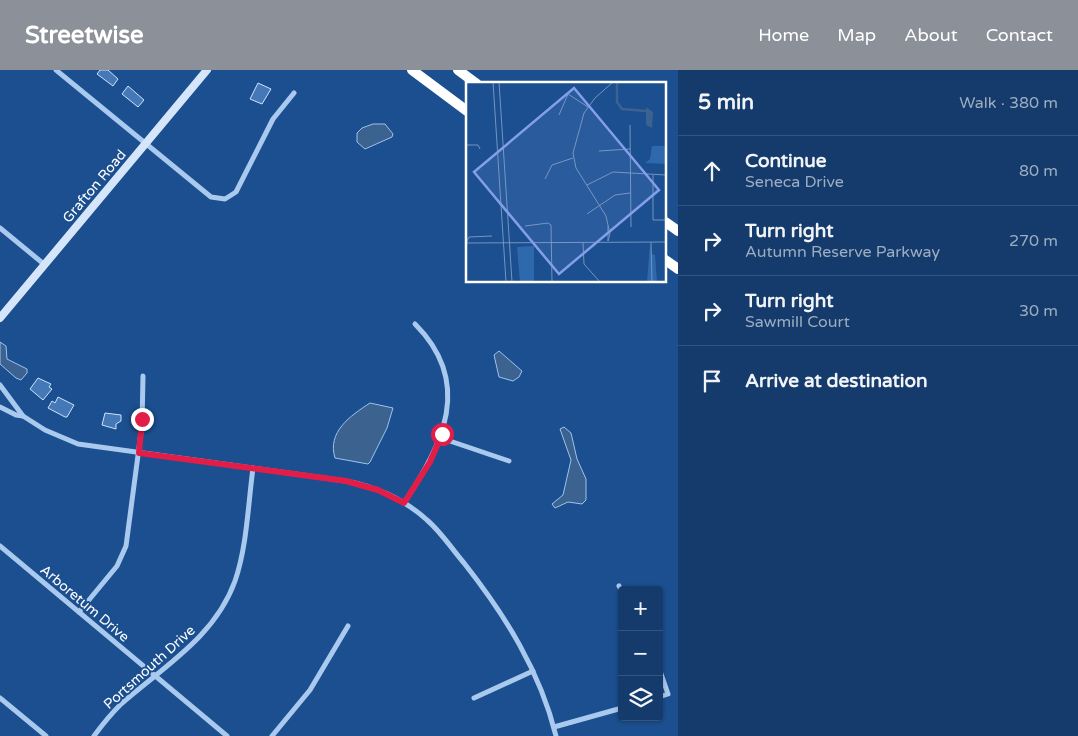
<!DOCTYPE html>
<meta charset="utf-8">
<style>
body{margin:0;font-family:"Varela Round",sans-serif;background:#214673;color:#f1f3f6}
.controls{position:absolute;right:15px;bottom:15px;display:grid;overflow:hidden;border-radius:5px;box-shadow:0 1px 4px #0004}
.controls button{width:45px;height:45px;display:grid;place-items:center;padding:0;border:0;border-bottom:1px solid #33557e;background:#143b6b;color:#f1f3f6;font:25px sans-serif}
.stop{position:absolute;width:15px;height:15px;margin:-11px;border:4px solid #e11d48;border-radius:50%;background:#fff}
.stop.end{background:#e11d48;border-color:#fff;box-shadow:0 1px 5px #0008}
.list{margin:0;padding:0;list-style:none}
h2{display:flex;justify-content:space-between;align-items:center;height:65px;margin:0;padding:0 20px;font-size:21px}
h2 small{font-size:16px;font-weight:400;color:#9dadc1}
.list li{display:grid;grid-template-columns:32px 1fr auto;gap:15px;align-items:center;box-sizing:border-box;height:70px;padding:0 20px;border-top:1px solid #33557e}
.list b{display:block;font-size:19px;white-space:nowrap}
.list p{margin:0;font-size:16px;white-space:nowrap;color:#9dadc1}
.list em{font-size:16px;font-style:normal;color:#9dadc1}
.icon{flex:none;width:28px;height:28px;fill:none;stroke:currentColor;stroke-width:2;stroke-linecap:round;stroke-linejoin:round}
.map{position:relative;flex:none;width:678px;height:666px;overflow:hidden}
header{display:flex;align-items:center;gap:30px;box-sizing:border-box;height:70px;padding:0 25px;background:#8c9099;color:#fff}
header strong{font-size:24px}
nav{display:flex;gap:28px;margin-inline-start:auto;font-size:18px}
main{display:flex}
aside{flex:1;background:#143b6b}
.map>svg:first-child{display:block}
.water{fill:#3c6290;stroke:#9cc4f0}
.building{fill:#4478b7;stroke:#cfe3fa}
.lines{fill:none;stroke-linecap:round;stroke-linejoin:round}
.street{stroke:#a9c9ee;stroke-width:5}
.secondary{stroke:#d6e6fa;stroke-width:8}
.highway{stroke:#fff;stroke-width:10}
.route{stroke:#e11d48;stroke-width:6}
.labels{text-anchor:middle;stroke-width:4;stroke-linejoin:round;paint-order:stroke}
.street-label{font-size:14px;fill:#fff;stroke:#1b4f8f}
.inset-river{fill:none;stroke:#3c6290;stroke-width:2.5}
.inset-road{fill:none;stroke:#7695bc;stroke-width:1}
.view{fill:#839eea;fill-opacity:0.15;stroke:#839eea;stroke-width:2.5}
.inset-edge{fill:none;stroke:#fff;stroke-width:2.5}
</style>
<header>
<strong>Streetwise</strong>
<nav><a>Home</a><a>Map</a><a>About</a><a>Contact</a></nav>
</header>
<main>
<div class="map">
<svg width="678" height="666" viewBox="0 0 678 666">
<rect width="100%" height="100%" fill="#1b4f8f"/>
<g class="water">
<path d="M373 54H385L393 64 392 67 365 79 357 72V63L362 58Z"/>
<path d="M0 272 6 276 7 289 27 299V303L21 310 16 308 0 294Z"/>
<path d="M499 281 522 301 519 307 513 311 499 307 494 285Z"/>
<path d="M370 333 393 338 387 358 370 392 368 394 335 388C327 362 350 346 370 333Z"/>
<path d="M564 357 571 363 577 389 586 409V430L582 434 568 432 555 438 552 434 563 425 571 390 560 359Z"/>
</g>
<g class="building">
<path d="M100 0H108L118 9 113 16 97 4Z"/>
<path d="M258 13 271 19 262 34 250 29Z"/>
<path d="M128 16 144 30 138 37 122 24Z"/>
<path d="M38 308 51 314 49 317 52 319 43 330 30 319Z"/>
<path d="M58 327 74 335 67 347H65L48 338 52 331 55 333Z"/>
<path d="M105 343 121 345V351L116 354V359L102 355Z"/>
</g>
<g class="lines">
<g class="street">
<path d="M56 0 211 127 225 129 236 122 273 49 294 23"/>
<path d="M0 158 45 195"/>
<path d="M0 315 23 346 45 360 78 374 346 411C376 417 404 429 427 450 441 462 452 479 464 493 505 545 540 601 556 666"/>
<path d="M0 337 16 345 23 346"/>
<path d="M441 368 509 391"/>
<path d="M404 433C443 374 474 313 415 254"/>
<path d="M0 476 227 666"/>
<path d="M619 516 622 521"/>
<path d="M79 542 117 496 126 476 142 355 143 306"/>
<path d="M659 598 668 624 659 627"/>
<path d="M0 628 46 666"/>
<path d="M474 628 533 601"/>
<path d="M554 657 622 638"/>
<path d="M94 666C102 655 111 644 121 634 163 597 215 567 235 511 247 476 248 435 253 398"/>
<path d="M272 666 310 620 348 556"/>
</g>
<path class="secondary" d="M0 248 207 0"/>
<g class="highway">
<path d="M412 0 467 41"/>
<path d="M458 0 477 14"/>
<path d="M664 151 678 161"/>
<path d="M664 189 678 199"/>
</g>
</g>
<g class="lines">
<path class="route" d="M142 349 139 383 346 411 378 420 404 433 430 392 442 364"/>
</g>
<g class="labels">
<g class="street-label">
<text transform="translate(94 116) rotate(-50)" y="5">Grafton Road</text>
<text transform="translate(85 533) rotate(40)" y="5">Arboretum Drive</text>
<text transform="translate(149 597) rotate(-42)" y="5">Portsmouth Drive</text>
</g>
</g>
<g transform="translate(466 12)">
<rect width="200" height="200" fill="#1b4f8f"/>
<path d="M186 64H200V82L179 81 184 77ZM184 162 186 172 189 173 191 200H181ZM68 164V200H54L51 165Z" fill="#2e69ad"/>
<path d="M180 25 187 30 186 46 180 43Z" fill="#3c6290"/>
<path class="inset-river" d="M151 1V20L156 27 180 29"/>
<path class="inset-road" d="M27 0 40 200M33 0 46 200M93 33 102 12 122 25M164 43 165 145M0 63H12L14 67M133 69 164 67M187 93V138H200M79 97 86 83 107 76M121 103 147 90 200 93M121 132 149 113 164 111M59 144 82 141 85 143 86 200M142 144V159L144 152 140 134 110 86 107 71 118 31 129 16 147 0M117 160 118 182 134 200M185 160 186 200M0 161 200 160M0 161 3 155 26 154"/>
<path class="view" d="M108 6 193 108 93 192 8 90Z"/>
<rect width="200" height="200" class="inset-edge"/>
</g>
</svg>
<div class="controls">
<button>+</button>
<button>−</button>
<button><svg class="icon" aria-label="layers" viewBox="0 0 24 24"><path d="M12 4l9 5-9 5-9-5zM3 14l9 5 9-5"/></svg></button>
</div>
<div class="stop" style="left:442px;top:364px"></div>
<div class="stop end" style="left:142px;top:349px"></div>
</div>
<aside>
<h2>5 min<small>Walk · 380 m</small></h2>
<ul class="list">
<li><svg class="icon" aria-label="ahead" viewBox="0 0 24 24"><path d="M12 20V5M6 11l6-6 6 6"/></svg><div><b>Continue</b><p>Seneca Drive</p></div><em>80 m</em></li>
<li><svg class="icon" aria-label="right" viewBox="0 0 24 24"><path d="M7 20v-9h11M14 6l5 5-5 5"/></svg><div><b>Turn right</b><p>Autumn Reserve Parkway</p></div><em>270 m</em></li>
<li><svg class="icon" aria-label="right" viewBox="0 0 24 24"><path d="M7 20v-9h11M14 6l5 5-5 5"/></svg><div><b>Turn right</b><p>Sawmill Court</p></div><em>30 m</em></li>
<li><svg class="icon" aria-label="arrive" viewBox="0 0 24 24"><path d="M6 21V4h12l-3 4 3 4H6"/></svg><div><b>Arrive at destination</b></div></li>
</ul>
</aside>
</main>
